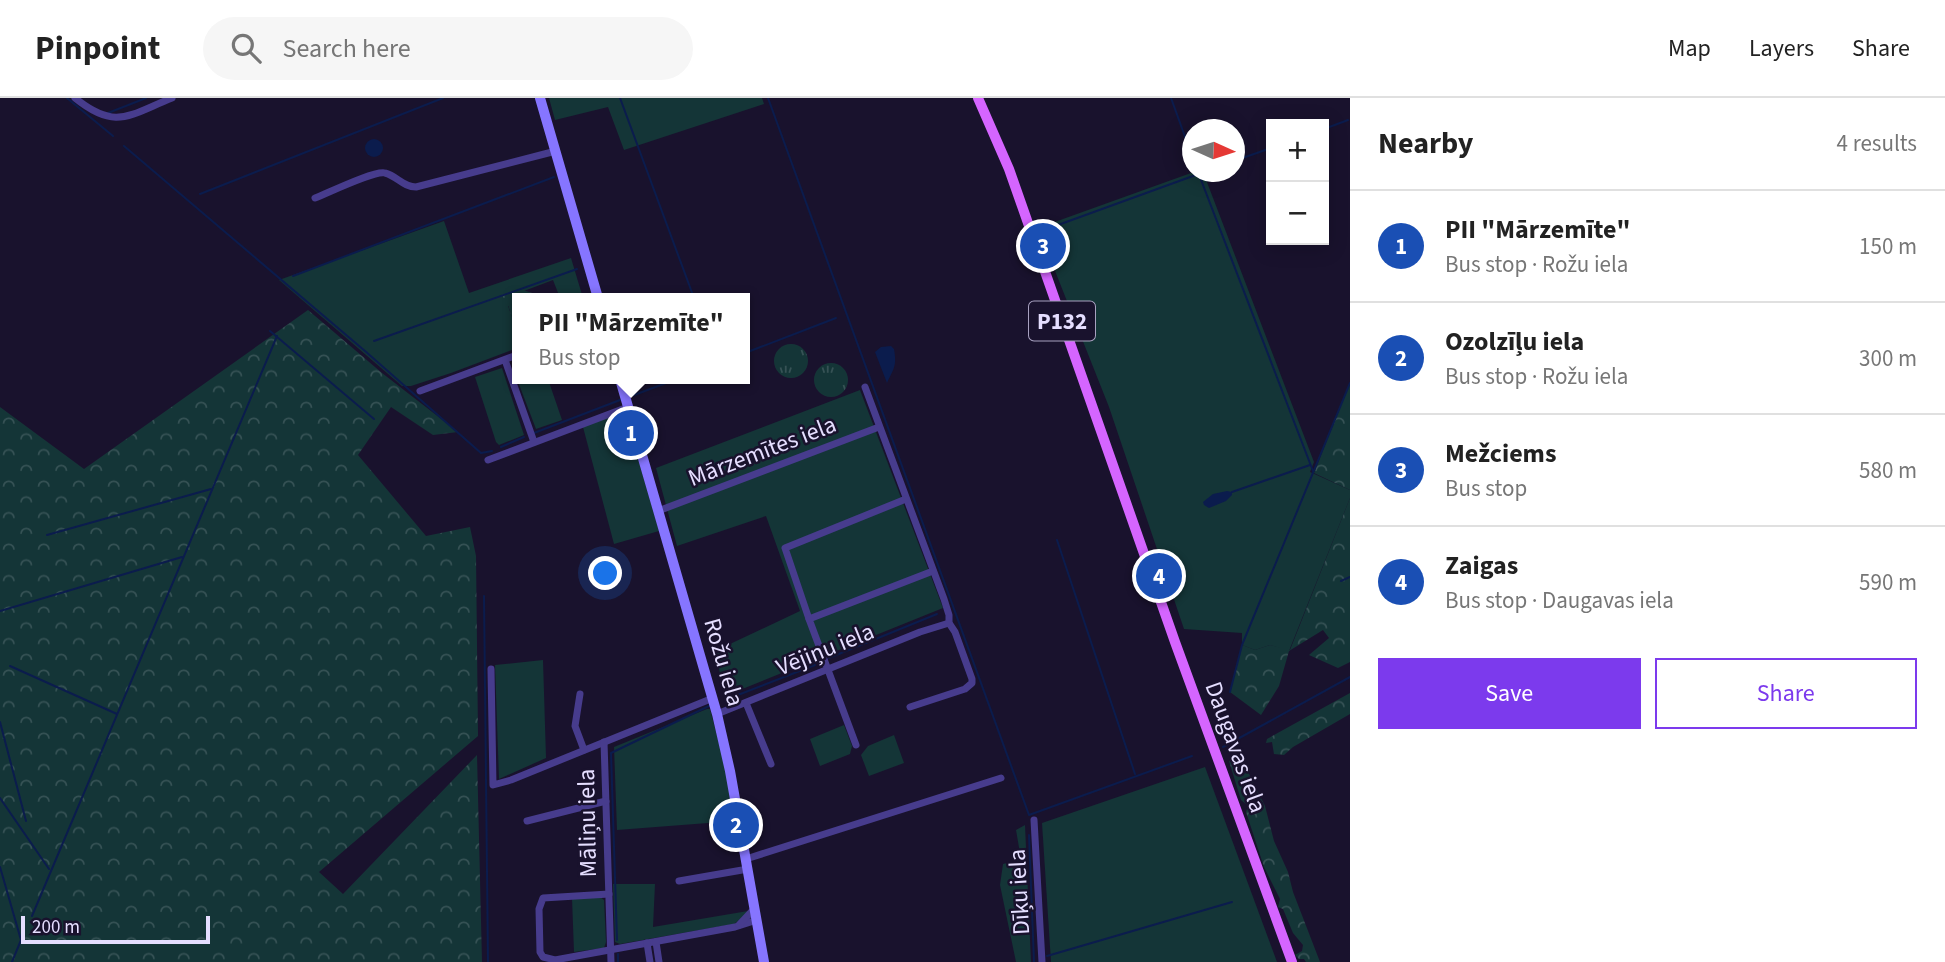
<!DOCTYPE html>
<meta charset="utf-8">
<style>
body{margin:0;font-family:"Source Sans 3",sans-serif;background:#f6f6f6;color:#222}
.controls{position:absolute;right:21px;top:21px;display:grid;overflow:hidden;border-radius:0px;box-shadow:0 4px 18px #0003}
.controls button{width:63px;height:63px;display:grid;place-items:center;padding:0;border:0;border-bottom:2px solid #e0e0e0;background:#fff;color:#222;font:35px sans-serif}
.compass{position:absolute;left:1182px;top:21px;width:63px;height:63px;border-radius:50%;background:#fff;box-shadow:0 4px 18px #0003;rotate:93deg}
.scale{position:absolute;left:21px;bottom:18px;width:189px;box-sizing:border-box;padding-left:7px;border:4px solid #e5deff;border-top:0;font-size:19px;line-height:24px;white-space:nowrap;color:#e5deff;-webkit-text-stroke:5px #19122d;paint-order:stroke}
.you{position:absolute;left:606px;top:476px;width:24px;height:24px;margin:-18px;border:5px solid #fff;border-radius:50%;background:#1a73e8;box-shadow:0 0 0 10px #1a73e833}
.badge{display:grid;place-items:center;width:46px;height:46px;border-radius:50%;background:#7c3aed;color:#fff;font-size:23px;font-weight:700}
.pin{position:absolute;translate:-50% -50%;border:4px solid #fff;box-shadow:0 2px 7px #0006}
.popup{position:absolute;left:512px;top:195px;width:238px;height:91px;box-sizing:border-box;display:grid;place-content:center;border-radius:0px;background:#fff;filter:drop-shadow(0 2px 5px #0005);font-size:23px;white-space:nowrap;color:#767676}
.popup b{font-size:26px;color:#222}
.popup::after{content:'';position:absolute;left:50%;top:100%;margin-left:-14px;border:14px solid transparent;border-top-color:#fff}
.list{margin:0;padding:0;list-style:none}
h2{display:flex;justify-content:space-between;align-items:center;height:91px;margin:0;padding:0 28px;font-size:30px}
h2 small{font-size:23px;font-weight:400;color:#767676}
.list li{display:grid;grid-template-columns:46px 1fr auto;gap:21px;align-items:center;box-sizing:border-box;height:112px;padding:0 28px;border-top:2px solid #e0e0e0}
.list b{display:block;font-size:26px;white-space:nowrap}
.list p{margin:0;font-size:23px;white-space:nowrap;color:#767676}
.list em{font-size:23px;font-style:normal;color:#767676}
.actions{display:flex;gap:14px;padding:21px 28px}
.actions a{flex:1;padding:16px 0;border:2px solid #7c3aed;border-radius:0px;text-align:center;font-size:24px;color:#7c3aed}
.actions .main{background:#7c3aed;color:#fff}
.icon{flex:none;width:38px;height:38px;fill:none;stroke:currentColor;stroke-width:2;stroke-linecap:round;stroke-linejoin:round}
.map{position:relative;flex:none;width:1350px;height:864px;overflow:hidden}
header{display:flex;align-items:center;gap:42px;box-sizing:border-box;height:98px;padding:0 35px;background:#fff;border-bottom:2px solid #e0e0e0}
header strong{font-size:33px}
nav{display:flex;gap:38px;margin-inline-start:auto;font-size:24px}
.search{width:490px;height:63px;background:#f6f6f6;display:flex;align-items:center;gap:18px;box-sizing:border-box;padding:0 24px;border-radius:38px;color:#767676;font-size:26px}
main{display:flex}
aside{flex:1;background:#fff}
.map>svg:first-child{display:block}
.green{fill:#143537}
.forest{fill:url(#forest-crowns)}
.park{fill:url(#park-tufts)}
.water{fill:#0b1c4d}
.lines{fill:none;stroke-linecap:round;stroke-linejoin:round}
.stream{stroke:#0b1c4d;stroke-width:2}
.street{stroke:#473c8d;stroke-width:7}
.secondary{stroke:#8675ff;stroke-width:10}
.primary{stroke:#d565ff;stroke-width:10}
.labels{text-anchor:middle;stroke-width:5;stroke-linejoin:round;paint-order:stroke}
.shield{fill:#19122d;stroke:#a8a1c0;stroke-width:2}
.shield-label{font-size:23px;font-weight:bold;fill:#e5deff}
.street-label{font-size:24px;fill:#e5deff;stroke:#19122d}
</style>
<header>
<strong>Pinpoint</strong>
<div class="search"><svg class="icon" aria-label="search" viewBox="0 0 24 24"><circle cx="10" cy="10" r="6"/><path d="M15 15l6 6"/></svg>Search here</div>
<nav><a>Map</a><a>Layers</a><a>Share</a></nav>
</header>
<main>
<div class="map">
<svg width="1350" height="864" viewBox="0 0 1350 864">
<defs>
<pattern id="forest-crowns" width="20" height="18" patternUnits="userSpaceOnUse" patternTransform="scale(1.75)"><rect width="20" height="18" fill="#143537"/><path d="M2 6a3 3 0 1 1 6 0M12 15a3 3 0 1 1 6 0" fill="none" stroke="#365255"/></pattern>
<pattern id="park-tufts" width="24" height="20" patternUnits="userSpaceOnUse" patternTransform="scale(1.75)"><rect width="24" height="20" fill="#143537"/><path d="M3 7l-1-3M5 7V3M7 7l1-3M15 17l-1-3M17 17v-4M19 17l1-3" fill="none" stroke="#365255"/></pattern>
</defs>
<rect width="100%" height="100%" fill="#19122d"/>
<g class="green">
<path d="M549 0H762L764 6 624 52 608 9 555 22Z"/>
<path d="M1191 75 1205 79 1314 364 1310 374 1350 392V400L1289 553 1270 547 1255 552 1242 547V535L1184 531 1109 309 1038 130Z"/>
<path d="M444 123 469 195 571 160 583 200H560L553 182 524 193 519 191 504 208 516 232 508 207 514 206 517 215V250L451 275 411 288H402L279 182Z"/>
<path d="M502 270 524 337 499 347 496 344 475 279Z"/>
<path d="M517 281H548L562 322 536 331Z"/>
<path d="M860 292 943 510 725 598 715 553 800 513 766 418 677 448 656 370Z"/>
<path d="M619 314 625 316 659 433 614 446 583 329Z"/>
<path d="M543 562 546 660 499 681 495 567Z"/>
<path d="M707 611H710L725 668 734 723 617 732 614 649Z"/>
<path d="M844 627 852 648 850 656 820 668 810 641Z"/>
<path d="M894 637 904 665 869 678 861 657 868 648Z"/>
<path d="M1205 669 1277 864H1051L1042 725Z"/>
<path d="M1025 727 1031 864H1016L1000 787 1003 766 1021 761 1016 732Z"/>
<path d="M613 786H655L653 829 748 813V815L734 826 620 846 615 844Z"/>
<path d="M600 799 604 802 606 844 604 850 574 854 572 800Z"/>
</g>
<g class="forest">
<path d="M520 191 532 195 531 200H517V205L508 208 517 233 510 234 502 211 504 208 498 205 499 198Z"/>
<path d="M308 212 382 275 458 334 433 337 391 309 358 357 426 438 470 429 476 458 478 638 319 774 343 796 477 657 482 864H0V309L84 371Z"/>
<path d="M1350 285V392L1314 375Z"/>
<path d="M1350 400V564L1338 570 1309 557 1329 540 1323 532 1289 553 1279 588 1261 617 1230 594 1242 547 1255 552 1270 547 1290 552Z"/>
<path d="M1350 595V616L1293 649 1284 657 1274 656 1272 644 1266 645 1267 641Z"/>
<path d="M1234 660 1240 661 1244 666 1265 708 1274 743 1288 774 1293 794 1320 864H1306L1304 861H1299L1295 857 1302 853 1303 847 1293 835 1283 811 1278 809 1280 801 1264 769 1246 714 1248 708 1241 702 1229 663Z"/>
</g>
<g class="park">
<circle cx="791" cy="263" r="17"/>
<circle cx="831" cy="282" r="17"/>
</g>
<g class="water">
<circle cx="374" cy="50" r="9"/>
<path d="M891 248 894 251C897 268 894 270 887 285L875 254 881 249Z"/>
<path d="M1227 393 1232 394V397L1226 403 1209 410 1204 407 1203 404 1213 396Z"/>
</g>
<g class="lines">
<g class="stream">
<path d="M67 0 113 38"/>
<path d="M620 0 694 200"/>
<path d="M768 0 1029 717 1192 658"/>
<path d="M1171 0 1192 58"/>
<path d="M108 15 146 0"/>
<path d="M1324 31 1348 22"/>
<path d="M124 48 365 253 481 355 492 353"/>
<path d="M1234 63 1271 50"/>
<path d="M1198 74 1313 373"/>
<path d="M200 96 443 0"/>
<path d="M1047 131 1204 74"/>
<path d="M293 178 554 79"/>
<path d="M270 233 374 321"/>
<path d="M374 243 577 171"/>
<path d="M745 255 836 220"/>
<path d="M634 297 677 281"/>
<path d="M534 335 620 302"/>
<path d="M501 349 524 339"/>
<path d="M1232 394 1310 367"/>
<path d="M47 437 211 391"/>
<path d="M1057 442 1135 676"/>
<path d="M1341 483 1350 479"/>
<path d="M484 498 488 864"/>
<path d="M0 513 182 459"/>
<path d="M829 560 937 516"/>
<path d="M10 568 117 616"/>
<path d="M1230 594 1242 547 1350 285"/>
<path d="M725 602 815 567"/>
<path d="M0 624 26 723"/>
<path d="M1223 649 1350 579"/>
<path d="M0 700 49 771"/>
<path d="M1029 737 1034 864"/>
<path d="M0 769 21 842 12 864"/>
<path d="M32 818 277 238"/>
<path d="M617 842 611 655 709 608"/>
<path d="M618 856V864"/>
<path d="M1047 858 1232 804"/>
</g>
<g class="street">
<path d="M75 0C116 33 129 17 172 0"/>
<path d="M315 100C328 95 375 72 385 75 397 78 403 89 416 89L556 53"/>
<path d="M505 262 534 344"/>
<path d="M865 289 944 501 949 517V525L955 534 972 581V585L965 591 910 609"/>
<path d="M420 293 517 257"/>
<path d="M488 362 628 309"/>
<path d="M658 413 879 329"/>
<path d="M809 521 785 450 906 401"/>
<path d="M491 571 493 687 511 682 713 600"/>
<path d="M580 596 575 628 584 652"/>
<path d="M746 605 771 666"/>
<path d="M717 616 920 534 949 525"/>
<path d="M604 644 611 864"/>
<path d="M856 647 809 521 933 473"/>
<path d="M1034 722 1042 864"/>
<path d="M527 723 606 703"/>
<path d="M746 761 1001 680"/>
<path d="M679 783 748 771"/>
<path d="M609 796 543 800 539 811 540 854 543 859 555 862 735 829 757 822"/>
<path d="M739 827 755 810"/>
<path d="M656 844 659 864"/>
<path d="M647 845 650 864"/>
</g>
<g class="secondary">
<path d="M540 0 598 200"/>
<path d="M620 281 717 616 730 673 764 864"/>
</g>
<path class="primary" d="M978 0 1009 71 1175 544 1292 864"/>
</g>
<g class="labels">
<rect class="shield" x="1029" y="203.5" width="66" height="39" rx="5"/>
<g class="shield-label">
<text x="1062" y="231">P132</text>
</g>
<g class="street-label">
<text transform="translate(762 353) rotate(-21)" y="8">Mārzemītes iela</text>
<text transform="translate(825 551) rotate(-22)" y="8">Vējiņu iela</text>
<text transform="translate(724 564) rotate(74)" y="8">Rožu iela</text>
<text transform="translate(1236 649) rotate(70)" y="8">Daugavas iela</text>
<text transform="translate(587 725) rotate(-91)" y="8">Māliņu iela</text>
<text transform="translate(1019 794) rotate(-93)" y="8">Dīķu iela</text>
</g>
</g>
</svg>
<div class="controls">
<button>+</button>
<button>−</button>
</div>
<svg class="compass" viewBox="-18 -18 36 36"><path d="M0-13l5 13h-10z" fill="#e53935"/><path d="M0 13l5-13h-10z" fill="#767676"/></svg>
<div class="scale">200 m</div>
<div class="you"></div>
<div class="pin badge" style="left:631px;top:335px;background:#1a4fb4">1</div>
<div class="popup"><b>PII &quot;Mārzemīte&quot;</b>Bus stop</div>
<div class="pin badge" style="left:736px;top:727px;background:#1a4fb4">2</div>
<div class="pin badge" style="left:1043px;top:148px;background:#1a4fb4">3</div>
<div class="pin badge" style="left:1159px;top:478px;background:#1a4fb4">4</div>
</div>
<aside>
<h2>Nearby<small>4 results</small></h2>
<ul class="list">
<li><span class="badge" style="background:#1a4fb4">1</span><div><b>PII &quot;Mārzemīte&quot;</b><p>Bus stop · Rožu iela</p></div><em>150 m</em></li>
<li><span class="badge" style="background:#1a4fb4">2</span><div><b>Ozolzīļu iela</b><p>Bus stop · Rožu iela</p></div><em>300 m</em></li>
<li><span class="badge" style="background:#1a4fb4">3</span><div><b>Mežciems</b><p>Bus stop</p></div><em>580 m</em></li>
<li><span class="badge" style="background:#1a4fb4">4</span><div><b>Zaigas</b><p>Bus stop · Daugavas iela</p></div><em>590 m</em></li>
</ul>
<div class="actions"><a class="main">Save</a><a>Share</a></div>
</aside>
</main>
